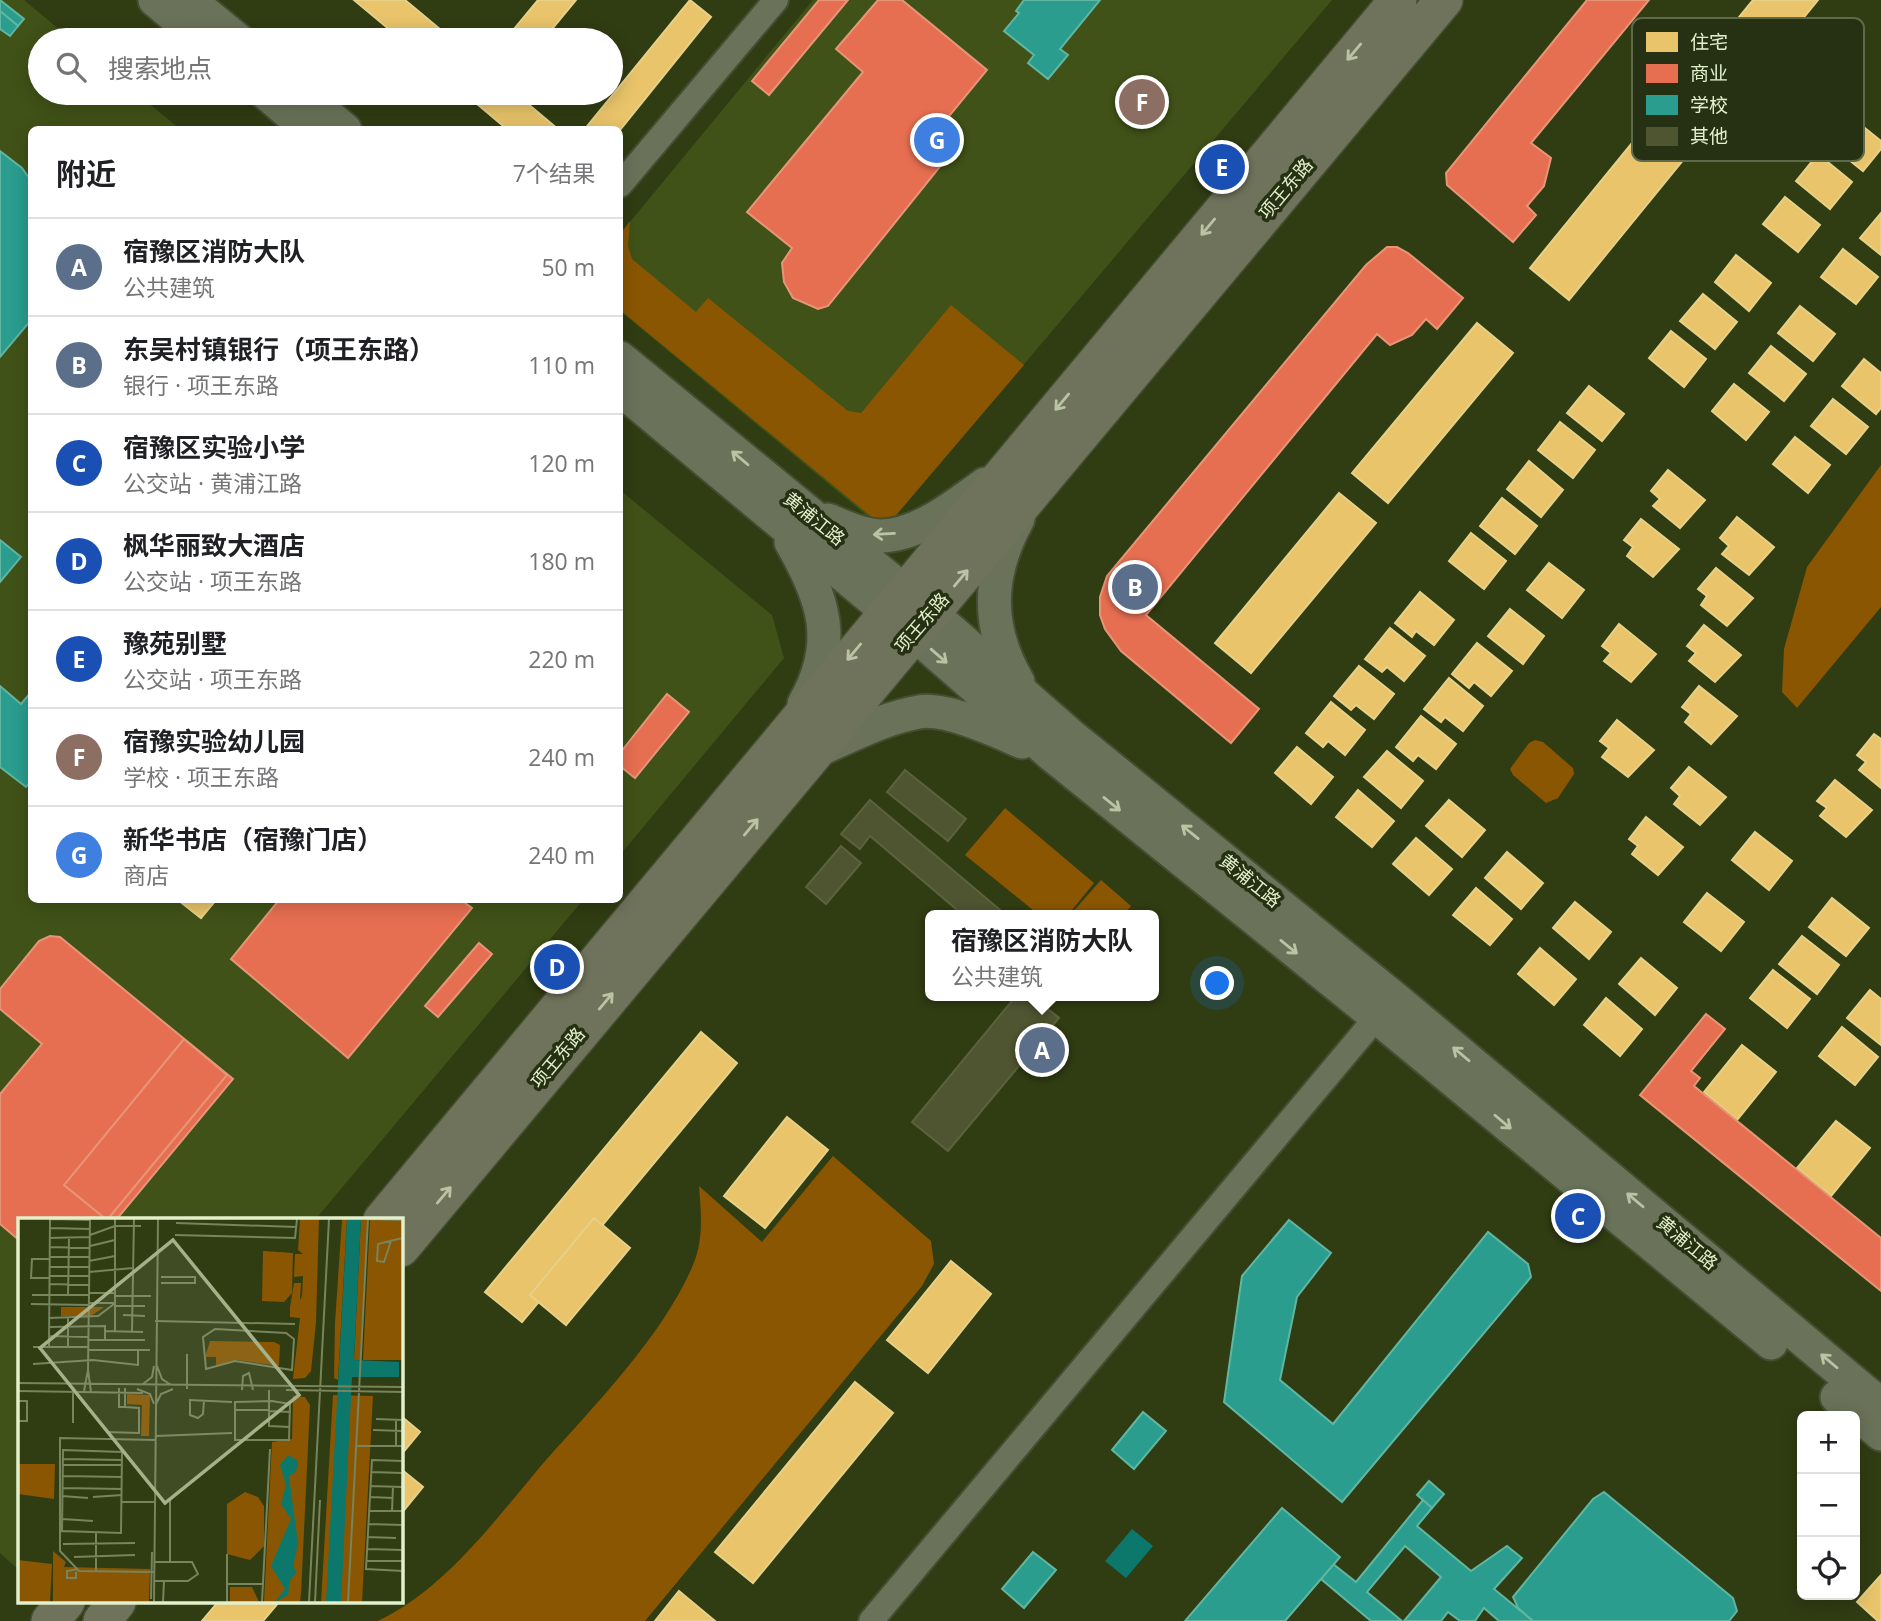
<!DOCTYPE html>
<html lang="zh">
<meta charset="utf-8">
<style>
body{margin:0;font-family:"Open Sans","Noto Sans SC",sans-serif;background:#f6f6f6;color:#202124}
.controls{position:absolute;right:21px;bottom:21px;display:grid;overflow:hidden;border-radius:10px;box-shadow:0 4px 18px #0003}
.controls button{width:63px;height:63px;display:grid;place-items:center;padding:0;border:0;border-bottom:2px solid #e0e0e0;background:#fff;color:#202124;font:35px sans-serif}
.you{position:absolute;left:1218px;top:984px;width:24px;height:24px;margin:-18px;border:5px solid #fff;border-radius:50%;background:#1a73e8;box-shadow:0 0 0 10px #1a73e833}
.badge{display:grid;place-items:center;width:46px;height:46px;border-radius:50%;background:#5b6252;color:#fff;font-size:23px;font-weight:700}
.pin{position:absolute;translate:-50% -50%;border:4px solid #fff;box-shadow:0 2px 7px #0006}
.popup{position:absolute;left:925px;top:910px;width:234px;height:91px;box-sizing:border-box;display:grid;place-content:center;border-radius:10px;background:#fff;filter:drop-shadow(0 2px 5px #0005);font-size:23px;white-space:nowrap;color:#757577}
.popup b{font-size:26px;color:#202124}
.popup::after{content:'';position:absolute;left:50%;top:100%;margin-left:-14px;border:14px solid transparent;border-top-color:#fff}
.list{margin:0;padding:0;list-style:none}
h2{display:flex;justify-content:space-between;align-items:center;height:91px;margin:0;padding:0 28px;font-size:30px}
h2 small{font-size:23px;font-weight:400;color:#757577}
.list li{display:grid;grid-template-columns:46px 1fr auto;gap:21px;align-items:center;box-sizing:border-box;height:98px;padding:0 28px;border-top:2px solid #e0e0e0}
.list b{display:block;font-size:26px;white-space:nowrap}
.list p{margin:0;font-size:23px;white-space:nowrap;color:#757577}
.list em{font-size:23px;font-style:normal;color:#757577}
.icon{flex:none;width:38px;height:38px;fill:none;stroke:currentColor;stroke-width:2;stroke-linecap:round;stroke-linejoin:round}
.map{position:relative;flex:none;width:1881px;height:1621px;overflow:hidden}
.search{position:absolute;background:#fff;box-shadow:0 4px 18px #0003;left:28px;top:28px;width:595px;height:77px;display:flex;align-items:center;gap:18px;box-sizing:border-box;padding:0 24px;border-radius:38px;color:#757577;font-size:26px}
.panel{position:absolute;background:#fff;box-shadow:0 4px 18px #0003;left:28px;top:126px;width:595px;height:777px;border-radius:10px}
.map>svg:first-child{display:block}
.built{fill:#405217}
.green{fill:#8a5602}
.water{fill:#0c776b}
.homes{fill:#e9c46a;stroke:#e7d187;stroke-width:2}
.shops{fill:#e76f51;stroke:#e69676;stroke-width:2}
.schools{fill:#2a9d8f;stroke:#61b6a1;stroke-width:2}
.building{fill:#4f5531;stroke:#5c613e;stroke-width:2}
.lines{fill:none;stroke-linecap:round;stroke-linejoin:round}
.street-casing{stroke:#454e32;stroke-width:28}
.secondary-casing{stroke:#454e32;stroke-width:37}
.primary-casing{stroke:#454e32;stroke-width:40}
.street{stroke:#6a7359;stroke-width:24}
.secondary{stroke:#6a7359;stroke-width:33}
.primary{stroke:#70735b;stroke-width:37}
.oneway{stroke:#bac4a4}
.oneway2{stroke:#b8c4a4}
.labels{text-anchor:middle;stroke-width:7;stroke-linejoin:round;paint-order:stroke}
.street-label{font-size:18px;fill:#e2f0cc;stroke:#263012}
.inset-road{fill:none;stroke:#77845c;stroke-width:2}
.view{fill:#a4b18b;fill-opacity:0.15;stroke:#a4b18b;stroke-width:3.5}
.inset-edge{fill:none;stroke:#e2f0cc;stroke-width:3.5}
.key{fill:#263012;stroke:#5e6a4a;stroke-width:2}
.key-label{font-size:19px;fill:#e2f0cc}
</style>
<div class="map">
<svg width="1881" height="1621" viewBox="0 0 1881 1621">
<rect width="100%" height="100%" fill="#303c12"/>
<g class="built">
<path d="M0 0H24L72 40H40V93H136L180 129 32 130V900H583L315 1220H19V1570L0 1553Z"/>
<path d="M813 0H1332L884 530 620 311V234Z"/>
<path d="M620 490 772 615 784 658 620 855Z"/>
</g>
<g class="green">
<path d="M630 221 628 246 632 259 696 312 708 298 848 411 861 413 951 305 1024 365 885 528 620 310V234Z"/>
<path d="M1881 465V607L1797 708 1782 692 1784 649 1807 567Z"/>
<path d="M1535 740 1543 742 1573 768 1574 774 1558 798 1546 803 1513 775 1510 769 1529 743Z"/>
<path d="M1005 808 1094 883 1068 915H1039L965 855Z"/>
<path d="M1101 880 1131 906 1123 915H1070Z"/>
<path d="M833 1156 931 1241 934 1264 922 1286 645 1621H378C447 1588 497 1517 546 1460 596 1404 664 1334 693 1265 704 1239 701 1213 699 1186L762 1242Z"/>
</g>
<path class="water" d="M1132 1529 1153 1546 1126 1578 1105 1561Z"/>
<g class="homes">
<path d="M354 0H405L453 40H402Z"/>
<path d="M538 0H576L543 40H505Z"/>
<path d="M690 0 711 17 620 130H584Z"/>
<path d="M1753 0H1818L1738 98 1699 66Z"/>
<path d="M1681 83 1720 115 1569 300 1530 268Z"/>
<path d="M464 93H515L559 130H508Z"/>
<path d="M1850 116 1881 141V149L1863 171 1828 143Z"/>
<path d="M1818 154 1852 182 1830 209 1796 181Z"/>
<path d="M1785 197 1820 225 1798 252 1763 224Z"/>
<path d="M1881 213V255L1860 238Z"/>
<path d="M1843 249 1878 277 1856 304 1821 277Z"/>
<path d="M1736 255 1771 283 1749 311 1715 282Z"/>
<path d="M1703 294 1737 322 1715 349 1680 321Z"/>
<path d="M1800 306 1835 334 1813 361 1778 333Z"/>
<path d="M1477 323 1513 353 1388 503 1352 473Z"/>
<path d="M1671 331 1706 359 1684 387 1649 358Z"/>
<path d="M1771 346 1806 374 1784 401 1749 373Z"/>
<path d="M1864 359 1881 373V408L1876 414 1842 386Z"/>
<path d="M1734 384 1769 412 1746 440 1712 411Z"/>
<path d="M1589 386 1624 414 1602 441 1567 413Z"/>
<path d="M1833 399 1868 427 1846 454 1811 426Z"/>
<path d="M1560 422 1595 450 1573 478 1538 450Z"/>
<path d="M1795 437 1830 465 1808 493 1773 464Z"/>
<path d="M1529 461 1563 490 1541 517 1507 489Z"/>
<path d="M1668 470 1705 500 1680 528 1653 506 1660 499 1651 491Z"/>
<path d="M1339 493 1376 523 1251 673 1215 643Z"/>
<path d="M1502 498 1537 526 1515 554 1480 526Z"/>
<path d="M1737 517 1774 547 1749 575 1722 554 1729 546 1720 538Z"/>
<path d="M1641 519 1679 549 1653 577 1627 556 1633 547 1624 540Z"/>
<path d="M1471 533 1506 561 1484 589 1449 561Z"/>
<path d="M1549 563 1584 590 1562 618 1527 590Z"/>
<path d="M1716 568 1753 598 1727 626 1701 605 1707 596 1698 589Z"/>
<path d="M1420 592 1454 620 1434 645 1416 631 1412 637 1395 623Z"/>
<path d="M1510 609 1544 636 1523 664 1488 636Z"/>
<path d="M1619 624 1656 654 1631 682 1604 661 1611 653 1602 646Z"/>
<path d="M1704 625 1741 655 1715 682 1689 661 1696 653 1687 646Z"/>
<path d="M1390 628 1425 656 1404 681 1387 667 1382 672 1365 659Z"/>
<path d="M1477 643 1512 671 1491 696 1474 682 1469 688 1452 674Z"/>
<path d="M1359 666 1394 694 1374 719 1356 705 1351 710 1334 696Z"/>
<path d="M1449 678 1483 706 1463 731 1445 717 1441 722 1424 709Z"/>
<path d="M1699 686 1737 716 1711 744 1685 722 1691 714 1682 707Z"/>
<path d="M1331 702 1365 730 1345 755 1328 741 1323 747 1306 733Z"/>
<path d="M1421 716 1456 744 1436 769 1418 755 1413 761 1396 747Z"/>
<path d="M1617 720 1654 750 1628 777 1602 757 1609 748 1600 741Z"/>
<path d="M1874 734 1881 739V788L1859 770 1866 762 1857 755Z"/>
<path d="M1297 747 1333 777 1311 804 1275 773Z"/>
<path d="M1387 751 1423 781 1401 808 1364 777Z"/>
<path d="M1689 767 1726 797 1700 825 1674 804 1680 796 1671 788Z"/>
<path d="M1835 780 1872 810 1846 837 1820 816 1827 808 1817 801Z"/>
<path d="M1358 790 1394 821 1372 847 1336 817Z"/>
<path d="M1449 800 1485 830 1462 857 1426 826Z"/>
<path d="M1646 817 1683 847 1658 875 1632 854 1638 846 1629 839Z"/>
<path d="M1755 832 1792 861 1769 890 1732 860Z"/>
<path d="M1416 838 1452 869 1429 895 1393 864Z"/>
<path d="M1507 852 1543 883 1521 909 1485 878Z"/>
<path d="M1476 888 1512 919 1490 945 1453 915Z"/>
<path d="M1707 893 1744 922 1721 951 1684 922Z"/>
<path d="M1832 898 1869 928 1846 956 1809 927Z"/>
<path d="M178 900H216L201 918Z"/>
<path d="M1575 902 1611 932 1589 959 1553 928Z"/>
<path d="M1802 936 1839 965 1817 994 1779 964Z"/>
<path d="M1540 948 1576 979 1554 1005 1518 974Z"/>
<path d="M1641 958 1677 988 1655 1015 1619 984Z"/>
<path d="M1773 970 1810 999 1787 1028 1750 998Z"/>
<path d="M1870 990 1881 999V1045L1847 1018Z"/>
<path d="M1606 998 1642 1029 1620 1056 1584 1025Z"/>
<path d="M1842 1027 1878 1057 1855 1085 1819 1056Z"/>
<path d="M701 1032 737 1063 522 1322 485 1292Z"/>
<path d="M1742 1045 1776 1072 1737 1120 1704 1092Z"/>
<path d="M787 1117 828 1150 765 1228 724 1196Z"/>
<path d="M1836 1121 1870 1148 1831 1196 1797 1168Z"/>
<path d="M594 1218 630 1248 566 1325 530 1295Z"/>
<path d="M951 1261 991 1294 928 1373 887 1340Z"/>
<path d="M855 1382 893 1413 753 1583 715 1552Z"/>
<path d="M401 1416 420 1432 401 1455Z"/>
<path d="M401 1469 423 1487 401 1514Z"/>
<path d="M1881 1575V1621H1878L1857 1602Z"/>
<path d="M679 1591 715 1621H655Z"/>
<path d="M218 1602H279L263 1621H202Z"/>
</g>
<g class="shops">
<path d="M819 0H848L769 95 752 81Z"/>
<path d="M878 0H902L987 70 940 127 959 143 828 306 818 309 793 298 784 282 782 263 792 248 747 212 863 72 836 49Z"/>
<path d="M1587 0H1649L1531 143 1551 158 1544 186 1527 206 1536 215 1513 242 1447 185 1446 173Z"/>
<path d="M1387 247H1397L1408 253 1463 298 1437 329 1426 319 1412 335 1390 345 1377 334 1146 615 1259 709 1231 743 1121 651 1105 629 1100 615V597L1107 576 1366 265Z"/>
<path d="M667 694 689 712 635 778 620 766V753Z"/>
<path d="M279 900H461L472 908 348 1058 231 959Z"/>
<path d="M50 936 60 937 233 1079 116 1220H19V1240L0 1224V1094L42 1044 0 1009V989L39 941Z"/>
<path d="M479 943 492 954 438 1017 425 1006Z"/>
<path d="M1706 1014 1725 1029 1691 1071 1700 1078 1694 1086 1881 1238V1291L1640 1095Z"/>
<path d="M184 1039 227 1075 107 1220 64 1185Z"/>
</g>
<g class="schools">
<path d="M0 0 24 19 18 26 0 11Z"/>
<path d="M1024 0H1100L1060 49 1068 55 1048 79 1028 63 1034 55 1004 31 1019 13 1016 11Z"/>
<path d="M0 11 18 26 10 36 0 29Z"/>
<path d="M0 151 22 168 32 182V319L0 357Z"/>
<path d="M0 540 21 557 0 582Z"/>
<path d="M0 686 21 704 32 691V780L26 787 0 767Z"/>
<path d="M1289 1220 1331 1253 1297 1297 1280 1380 1333 1424 1488 1232 1528 1264 1531 1277 1342 1502 1224 1402 1242 1276Z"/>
<path d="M1143 1412 1166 1431 1134 1469 1112 1450Z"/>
<path d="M1429 1481 1444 1494 1432 1508 1417 1495Z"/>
<path d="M1604 1492 1733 1598 1737 1611 1729 1621H1533L1518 1608 1513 1597 1593 1499Z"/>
<path d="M1423 1500 1432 1508 1417 1526 1471 1571 1507 1546 1522 1558 1494 1589 1533 1621H1499L1484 1608 1475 1621H1460L1448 1612 1441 1621H1404L1441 1577 1405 1546 1367 1592 1402 1621H1371L1321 1579 1333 1564 1356 1582Z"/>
<path d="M1282 1508 1340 1557 1321 1579 1285 1621H1185Z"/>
<path d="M1033 1552 1056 1570 1024 1608 1002 1589Z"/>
</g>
<g class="building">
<path d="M905 770 966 819 948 841 887 792Z"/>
<path d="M870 800 1006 915H963L870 836 860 849 841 834Z"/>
<path d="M841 846 861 863 826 904 806 887Z"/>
<path d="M1016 996H1032L1059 1018 948 1151 912 1122Z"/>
</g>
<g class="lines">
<g class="street-casing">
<g id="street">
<path d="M620 185 776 0"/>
<path d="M871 1621 1386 1006"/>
</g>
</g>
<g class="secondary-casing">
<g id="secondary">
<path d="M155 0 202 39"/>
<path d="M189 0 238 40"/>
<path d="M266 93 309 130"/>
<path d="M301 93 345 130"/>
<path d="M620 358 931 613 1069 734 1393 997 1881 1405"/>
<path d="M620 389 913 633 1052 755 1378 1018 1771 1343"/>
<path d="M1018 519C987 575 986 627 1018 682"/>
<path d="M828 520C844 527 862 535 880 536 918 536 956 505 985 484"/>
<path d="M791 542C824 599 839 643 804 704"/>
<path d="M813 752C847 738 883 718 919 712 944 707 998 731 1022 742"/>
<path d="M1837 1397 1881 1434"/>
</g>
</g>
<g class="primary-casing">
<g id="primary">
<path d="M382 1220 1398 0"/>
<path d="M401 1248 1444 0"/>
<path d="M50 1621 66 1602"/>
<path d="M102 1621 117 1602"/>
</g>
</g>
<use href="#street" class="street"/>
<use href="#secondary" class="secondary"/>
<use href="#primary" class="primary"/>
</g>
<defs><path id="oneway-shaft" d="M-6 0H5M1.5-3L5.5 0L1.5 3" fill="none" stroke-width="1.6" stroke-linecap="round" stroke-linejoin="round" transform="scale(1.75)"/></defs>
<g class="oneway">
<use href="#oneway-shaft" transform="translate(1354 52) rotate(130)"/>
<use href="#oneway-shaft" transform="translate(1208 227) rotate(130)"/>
<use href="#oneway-shaft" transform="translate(1062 402) rotate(130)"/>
<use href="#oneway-shaft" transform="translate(961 578) rotate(-50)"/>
<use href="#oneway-shaft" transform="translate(854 652) rotate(130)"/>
<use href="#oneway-shaft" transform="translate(751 827) rotate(-50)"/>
<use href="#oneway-shaft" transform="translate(606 1001) rotate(-50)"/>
<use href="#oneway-shaft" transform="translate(444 1195) rotate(-50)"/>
</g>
<g class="oneway2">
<use href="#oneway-shaft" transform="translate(740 458) rotate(-140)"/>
<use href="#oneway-shaft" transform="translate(884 534) rotate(177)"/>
<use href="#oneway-shaft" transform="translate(939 656) rotate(41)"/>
<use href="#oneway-shaft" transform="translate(1112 804) rotate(39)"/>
<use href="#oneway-shaft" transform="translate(1190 832) rotate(-141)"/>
<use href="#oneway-shaft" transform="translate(1289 947) rotate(39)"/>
<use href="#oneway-shaft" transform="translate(1461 1054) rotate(-140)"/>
<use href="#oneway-shaft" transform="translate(1503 1122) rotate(40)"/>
<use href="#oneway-shaft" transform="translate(1635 1200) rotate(-140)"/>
<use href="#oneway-shaft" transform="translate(1829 1361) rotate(-140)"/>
</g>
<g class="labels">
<g class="street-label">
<text transform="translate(1286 189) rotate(-50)" y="6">项王东路</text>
<text transform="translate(814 519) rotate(39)" y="6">黄浦江路</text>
<text transform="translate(922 623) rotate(-49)" y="6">项王东路</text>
<text transform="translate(1250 881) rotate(39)" y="6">黄浦江路</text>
<text transform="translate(558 1058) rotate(-50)" y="6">项王东路</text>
<text transform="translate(1687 1243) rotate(40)" y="6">黄浦江路</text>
</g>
</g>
<g transform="translate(18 1218)">
<rect width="385" height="385" fill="#303c12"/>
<path d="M282 1H301L298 104 293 153 287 160 275 161 282 100 272 99V89L276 65H283L282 82 284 78 285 58 276 59 277 36H285L280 32ZM324 1H329L320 162 316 160 317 105ZM343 1H350L342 142H336ZM352 1H385V142H345ZM245 33 275 35 274 75 266 84 244 83ZM43 89H86L73 98H43ZM192 123 256 124 262 127 261 148 219 142 198 148V139H187ZM109 176 132 177 131 218H123L124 187 109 186ZM315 177 355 178 344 384H303ZM275 178 287 179 292 187 283 376 282 384H246L254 224 274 221ZM0 246H37L36 281 0 276ZM227 274 240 279 246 288V328L232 342 209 336V286ZM35 333 48 344 46 349 132 351 131 384H35ZM0 342 34 346 32 384H0ZM212 369H234L241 384H212Z" fill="#8a5602"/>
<path d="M329 1H343L336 142 381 144V159H334L323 384H308ZM270 237 280 243 278 254 271 258 280 325 275 349 279 353 272 363 270 377 257 384 267 371 253 348 273 301 263 286 268 267 262 247Z" fill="#0c776b"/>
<path class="inset-road" d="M32 1 72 2M158 5 279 9M97 8H123M32 10 72 11M72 17 97 8M157 17 277 20 279 1M31 20 72 19M373 23 366 44 359 43 360 26 376 22 385 20M72 28 97 22M31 29 72 30M31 39H71M71 43 97 38M31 49H71M71 54 115 50M31 58H71M143 59H177V65H143M31 60H13L14 41H31M31 66 71 67M71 75H97M14 77H71M50 77 51 21M97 78H133M71 85H96M13 86 71 87M97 88H127M105 97 127 98M31 100 80 98 96 86M137 103 277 106M31 109 87 108V122M197 111 268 115 276 121 274 152 217 143 188 151 185 119ZM87 113 125 114M97 113V1M114 113 116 1M31 118 70 119M70 122H127M15 129H70M31 129 32 1M50 129V100M70 132H132M169 136V171M15 146 75 142 120 147V132M139 148 144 161 153 167M70 152 72 1M0 165 385 169M125 166 134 159 136 148M101 170V189H107V170M119 171 132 176 136 186M224 172 225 158 231 155 235 172M251 172V208L272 209M268 172 385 174M0 173 125 175M66 173 70 152 73 174M171 182 214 184M172 182V197L180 200 185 196 186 182M0 183H9V203H0M254 183 272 186 271 222H217V184ZM138 186 143 176 155 171M216 192H251M251 193 273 194M358 201 385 202M378 201V228M55 205V170M355 212 385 213M88 214 121 215V190L107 189M138 218 214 215M338 228H385M45 232 104 234 103 315 44 313ZM45 241 104 242M385 243 354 242 348 351 385 353M44 247H104M353 254 385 255M44 258 104 259M352 268 385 269M44 270 104 271M44 278 70 280M75 279 104 277M352 279 375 280M152 281V344M104 284H137M351 293H385M374 293 375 268M44 301 75 303M350 306 385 307M350 319 378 320M45 326 117 325M349 331 385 332M209 336V384M56 339 117 337M348 343H385M78 353V315M58 354V360H49V353L60 351M136 354 61 353 42 333V220L138 222M137 363H170L180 356 174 344H137M209 366H245M133 381 134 334M136 384 140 1M145 384 146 363M244 384 252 231M291 384 311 1M297 384 302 282M330 384 350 1 385 2"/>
<path class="view" d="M155 22 281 177 147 285 22 130Z"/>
<rect width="385" height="385" class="inset-edge"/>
</g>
<rect x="1632" y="18" width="232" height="143" rx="10" class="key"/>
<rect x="1646" y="32" width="32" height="20" fill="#e9c46a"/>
<rect x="1646" y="64" width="32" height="19" fill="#e76f51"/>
<rect x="1646" y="95" width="32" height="20" fill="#2a9d8f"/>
<rect x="1646" y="127" width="32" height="19" fill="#4f5531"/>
<g class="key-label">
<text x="1690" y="49">住宅</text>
<text x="1690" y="80">商业</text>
<text x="1690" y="112">学校</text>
<text x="1690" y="143">其他</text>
</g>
</svg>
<div class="controls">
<button>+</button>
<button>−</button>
<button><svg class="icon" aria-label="locate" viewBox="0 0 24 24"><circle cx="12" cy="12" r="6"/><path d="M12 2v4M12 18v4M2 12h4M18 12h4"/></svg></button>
</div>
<div class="you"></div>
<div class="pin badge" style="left:1042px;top:1050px;background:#5c6f8a">A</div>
<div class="popup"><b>宿豫区消防大队</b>公共建筑</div>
<div class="pin badge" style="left:1135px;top:587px;background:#5c6f8a">B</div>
<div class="pin badge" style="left:1578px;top:1216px;background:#1a4fb4">C</div>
<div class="pin badge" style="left:557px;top:967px;background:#1a4fb4">D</div>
<div class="pin badge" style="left:1222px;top:167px;background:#1a4fb4">E</div>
<div class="pin badge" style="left:1142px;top:102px;background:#8d6e63">F</div>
<div class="pin badge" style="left:937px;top:140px;background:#3f7fe0">G</div>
<div class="search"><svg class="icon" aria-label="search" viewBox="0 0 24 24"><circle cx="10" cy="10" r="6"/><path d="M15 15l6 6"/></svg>搜索地点</div>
<section class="panel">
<h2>附近<small>7个结果</small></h2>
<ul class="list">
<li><span class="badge" style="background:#5c6f8a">A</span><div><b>宿豫区消防大队</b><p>公共建筑</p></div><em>50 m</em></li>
<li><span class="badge" style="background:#5c6f8a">B</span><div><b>东吴村镇银行（项王东路）</b><p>银行 · 项王东路</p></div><em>110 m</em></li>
<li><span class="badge" style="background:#1a4fb4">C</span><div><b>宿豫区实验小学</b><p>公交站 · 黄浦江路</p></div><em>120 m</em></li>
<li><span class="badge" style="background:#1a4fb4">D</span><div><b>枫华丽致大酒店</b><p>公交站 · 项王东路</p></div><em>180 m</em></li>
<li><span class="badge" style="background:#1a4fb4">E</span><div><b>豫苑别墅</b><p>公交站 · 项王东路</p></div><em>220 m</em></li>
<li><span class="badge" style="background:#8d6e63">F</span><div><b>宿豫实验幼儿园</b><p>学校 · 项王东路</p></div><em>240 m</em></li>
<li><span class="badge" style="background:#3f7fe0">G</span><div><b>新华书店（宿豫门店）</b><p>商店</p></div><em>240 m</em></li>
</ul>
</section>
</div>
